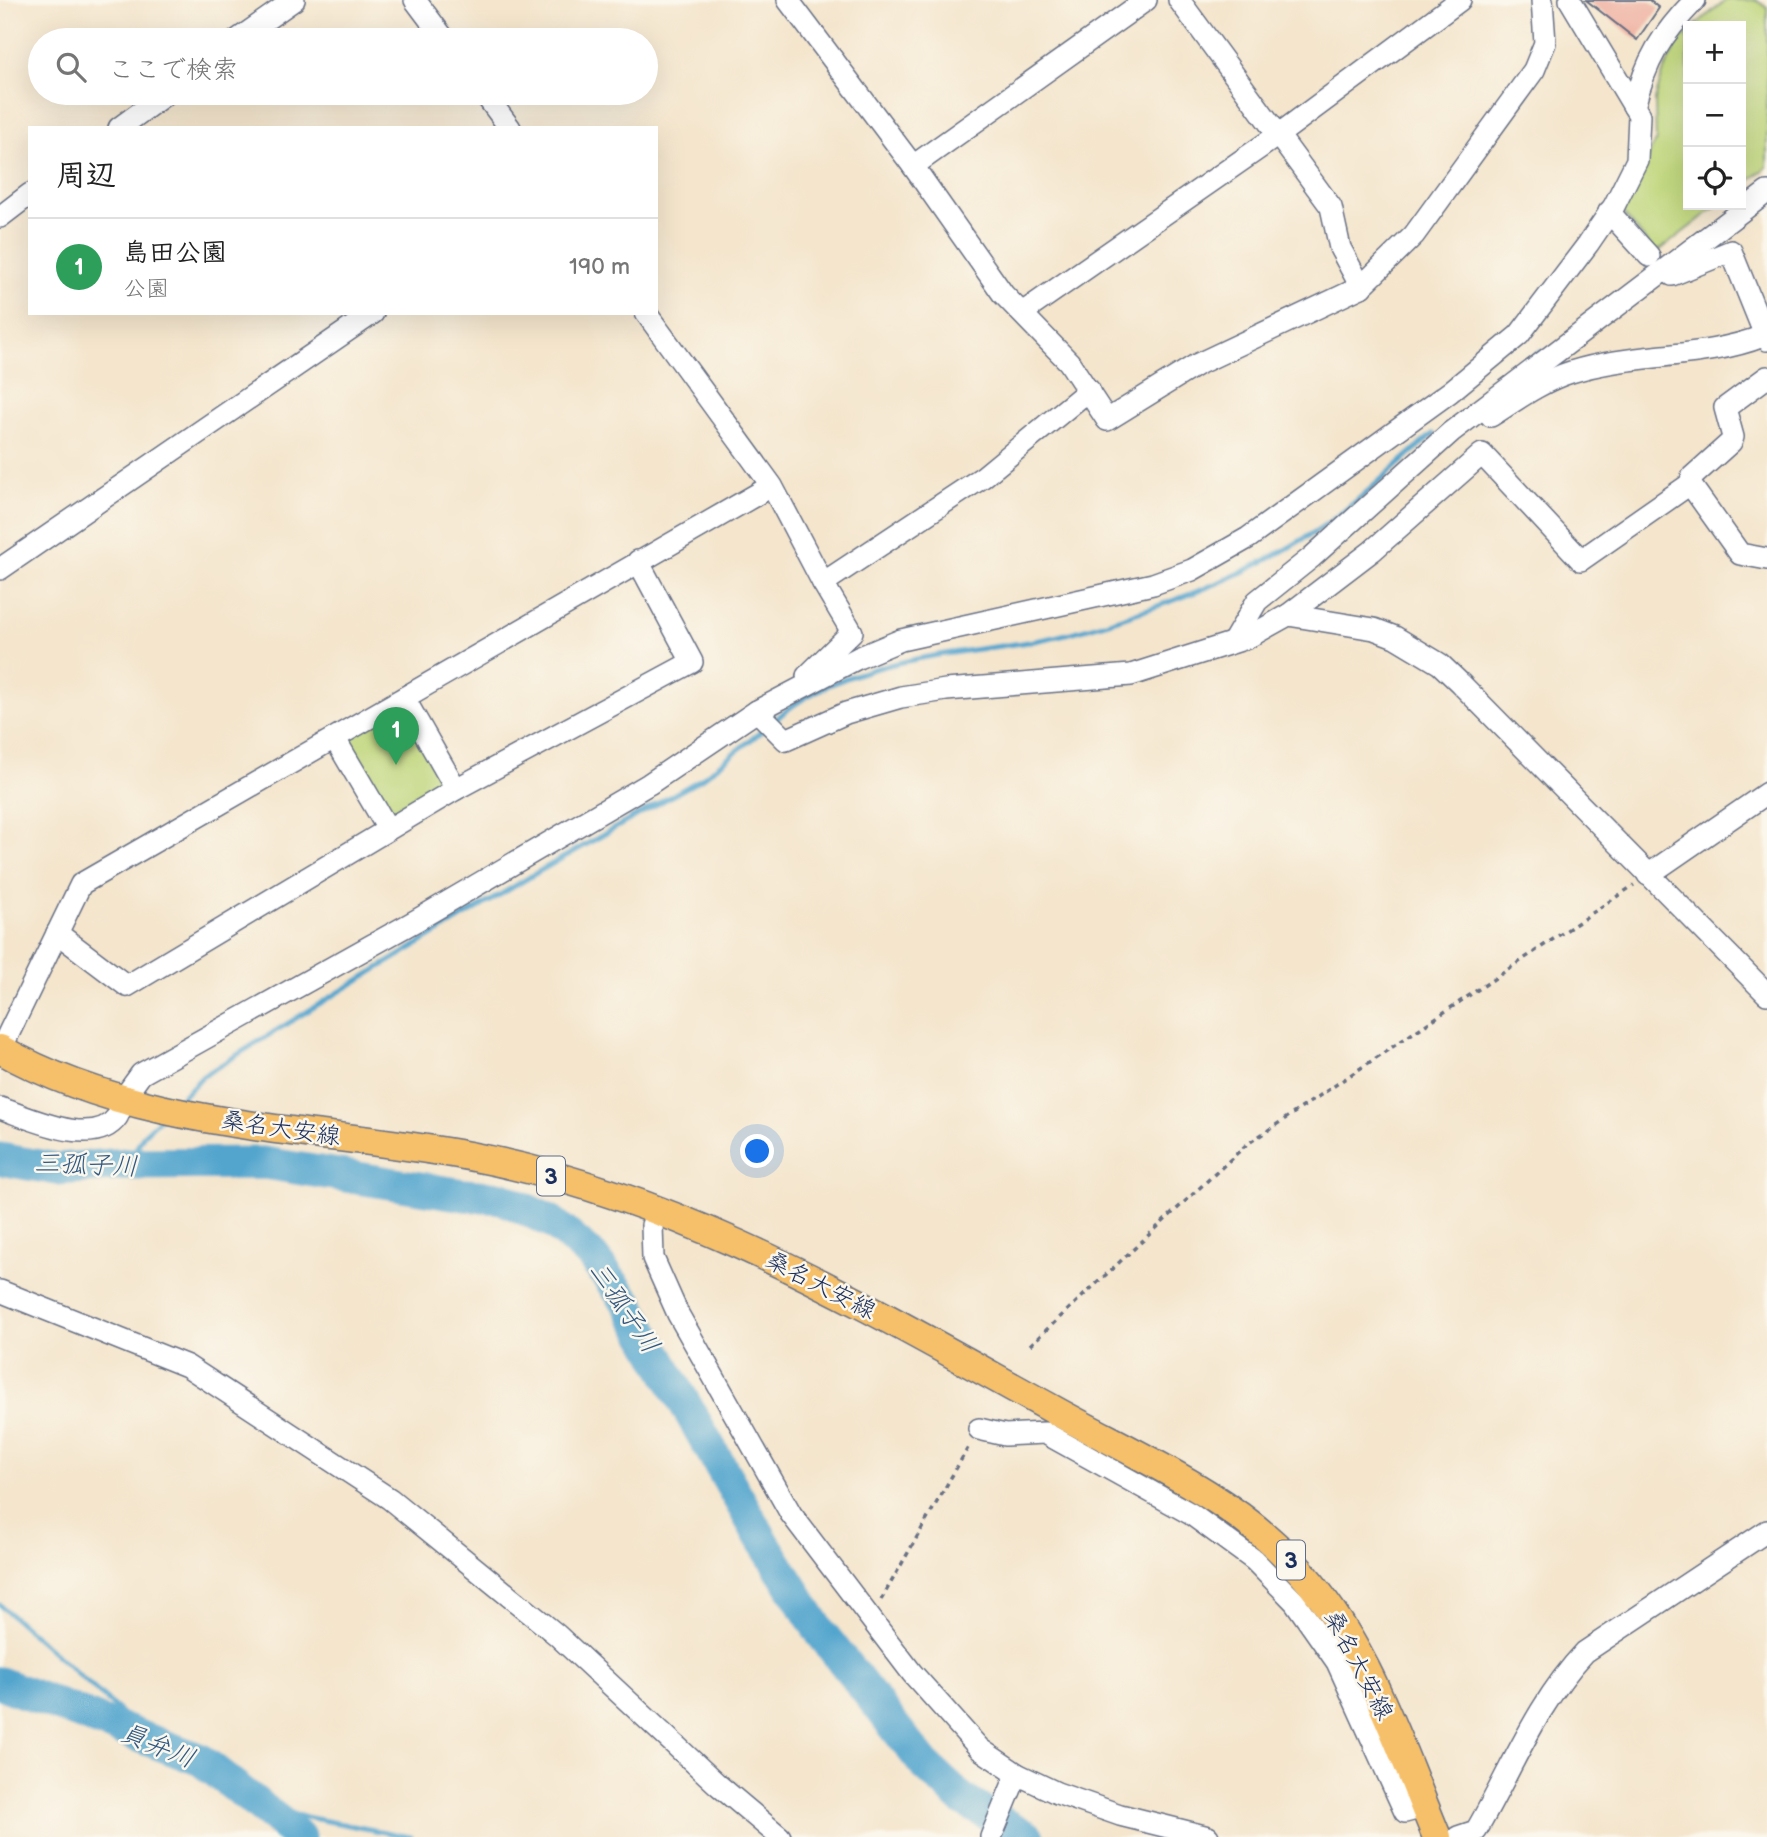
<!DOCTYPE html>
<html lang="ja">
<meta charset="utf-8">
<style>
body{margin:0;font-family:"Balsamiq Sans","Klee One",sans-serif;background:#f6f6f6;color:#222}
.controls{position:absolute;right:21px;top:21px;display:grid;overflow:hidden;border-radius:0px;box-shadow:0 7px 28px #0002}
.controls button{width:63px;height:63px;display:grid;place-items:center;padding:0;border:0;border-bottom:2px solid #e0e0e0;background:#fff;color:#222;font:35px sans-serif}
.you{position:absolute;left:758px;top:1152px;width:24px;height:24px;margin:-18px;border:5px solid #fff;border-radius:50%;background:#1a73e8;box-shadow:0 0 0 10px #1a73e833}
.badge{display:grid;place-items:center;width:46px;height:46px;border-radius:50%;background:#b5179e;color:#fff;font-size:23px;font-weight:700}
.pin{position:absolute;translate:-50% -58px;filter:drop-shadow(0 2px 4px #0008)}
.pin::after{content:'';position:absolute;top:37px;width:24px;height:21px;background:inherit;clip-path:polygon(0 0,100% 0,50% 100%)}
.list{margin:0;padding:0;list-style:none}
h2{display:flex;justify-content:space-between;align-items:center;height:91px;margin:0;padding:0 28px;font-size:30px}
h2 small{font-size:23px;font-weight:400;color:#767676}
.list li{display:grid;grid-template-columns:46px 1fr auto;gap:21px;align-items:center;box-sizing:border-box;height:98px;padding:0 28px;border-top:2px solid #e0e0e0}
.list b{display:block;font-size:26px;white-space:nowrap}
.list p{margin:0;font-size:23px;white-space:nowrap;color:#767676}
.list em{font-size:23px;font-style:normal;color:#767676}
.icon{flex:none;width:38px;height:38px;fill:none;stroke:currentColor;stroke-width:2;stroke-linecap:round;stroke-linejoin:round}
.map{position:relative;flex:none;width:1767px;height:1837px;overflow:hidden}
.search{position:absolute;background:#fff;box-shadow:0 7px 28px #0002;left:28px;top:28px;width:630px;height:77px;display:flex;align-items:center;gap:18px;box-sizing:border-box;padding:0 24px;border-radius:38px;color:#767676;font-size:26px}
.panel{position:absolute;background:#fff;box-shadow:0 7px 28px #0002;left:28px;top:126px;width:630px;height:189px;border-radius:0px}
.map>svg:first-child{display:block}
.green{fill:#bed579;stroke:#6c826c;stroke-width:2}
.lines{fill:none;stroke-linecap:round;stroke-linejoin:round}
.stream{stroke:#52a5ce;stroke-width:5}
.river{stroke:#52a5ce;stroke-width:33}
.building{fill:#efaf9f}
.minor-casing{stroke:#676f84;stroke-width:24}
.major-casing{stroke:#676f84;stroke-width:31}
.path{stroke:#676f84;stroke-width:3.5;stroke-dasharray:5 5;stroke-linecap:butt}
.minor{stroke:#fff;stroke-width:21}
.major{stroke:#f6c06b;stroke-width:28}
.labels{text-anchor:middle;stroke-width:5;stroke-linejoin:round;paint-order:stroke}
.shield{fill:#fbf7ec;stroke:#5e6b89;stroke-width:2}
.shield-label{font-size:23px;font-weight:bold;fill:#1b2f5e}
.street-label{font-size:24px;fill:#1b2f5e;stroke:#fbf7ec}
.water-label{font-size:26px;font-style:italic;fill:#2e5885;stroke:#fbf7ec}
</style>
<div class="map">
<svg width="1767" height="1837" viewBox="0 0 1767 1837">
<rect width="100%" height="100%" fill="#fbf7ec"/>
<filter id="ink" filterUnits="userSpaceOnUse"><feTurbulence type="fractalNoise" baseFrequency=".0143" numOctaves="2"/><feDisplacementMap in="SourceGraphic" scale="14" xChannelSelector="R" yChannelSelector="G"/><feConvolveMatrix kernelMatrix="1 2 1 2 8 2 1 2 1" color-interpolation-filters="sRGB"/></filter>
<filter id="wash" filterUnits="userSpaceOnUse"><feTurbulence type="fractalNoise" baseFrequency=".00686" numOctaves="4" result="noise"/><feDisplacementMap in="SourceGraphic" scale="28" xChannelSelector="R" yChannelSelector="G"/><feGaussianBlur stdDeviation="1.57" result="paint"/><feColorMatrix in="noise" values="0 0 0 0 0 0 0 0 0 0 0 0 0 0 0 0 0 1.4 0 .05"/><feComposite in="paint" operator="in"/></filter>
<g filter="url(#wash)">
<rect width="100%" height="100%" fill="#f4e5cc"/>
<g class="green">
<path d="M1726 0H1756L1767 8V167L1741 187V26H1694Z"/>
<path d="M1688 32V205H1718L1656 253 1621 211 1656 140 1655 100 1664 70 1676 46Z"/>
<path d="M402 704 450 789 391 823 341 740Z"/>
</g>
<g class="lines">
<g class="stream">
<path d="M1474 402 1541 351"/>
<path d="M774 721C840 659 950 655 1034 641 1068 635 1104 624 1136 613 1200 593 1263 566 1319 529 1356 505 1398 463 1433 434"/>
<path d="M177 1102 203 1076 311 1009 538 872 701 779 767 727"/>
<path d="M128 1164 144 1134 160 1119"/>
<path d="M0 1605 153 1741"/>
<path d="M264 1809 411 1837"/>
</g>
<g class="river">
<path d="M0 1159 57 1169 128 1164 264 1163 464 1195 502 1198 552 1222 591 1255 628 1303 761 1538 821 1633 924 1764 963 1800 1028 1837"/>
<path d="M0 1683 201 1760 299 1837"/>
</g>
</g>
<g id="blocks">
<path class="building" d="M1586 0H1649L1659 8 1637 40Z"/>
</g>
</g>
<g filter="url(#ink)">
<use href="#blocks" fill-opacity="0" stroke="#676f84" stroke-width="2"/>
<g class="lines">
<g class="minor-casing">
<g id="minor">
<path d="M415 0 445 40"/>
<path d="M788 0 913 166 1003 294 1069 362 1107 420 1196 365 1361 287 1414 235 1534 70 1545 43 1542 0"/>
<path d="M1179 0 1331 207 1340 248 1361 287"/>
<path d="M237 40 294 0"/>
<path d="M484 93 510 128"/>
<path d="M1634 107C1646 60 1661 35 1695 0"/>
<path d="M119 128 167 93"/>
<path d="M913 166 1146 0"/>
<path d="M1609 212 1649 256"/>
<path d="M0 217 30 194"/>
<path d="M1672 275 1731 251 1767 340"/>
<path d="M646 313 772 486 823 583 983 477 1089 390"/>
<path d="M1022 313 1278 135 1460 0"/>
<path d="M1491 416C1516 400 1542 381 1571 372 1634 352 1702 360 1763 336"/>
<path d="M1690 484 1692 477 1731 442 1733 437 1725 408 1767 377"/>
<path d="M0 569 373 313"/>
<path d="M1288 615 1372 551 1482 454 1581 560 1690 484 1740 554 1767 559"/>
<path d="M1233 642 1257 601 1312 557 1451 432 1767 192"/>
<path d="M807 676 852 632 823 583"/>
<path d="M404 698 456 789"/>
<path d="M757 711 786 740 846 713 901 697 946 690 1131 675 1247 638 1288 615 1374 629 1395 637 1440 664 1460 683 1767 994"/>
<path d="M335 739 388 829"/>
<path d="M1648 875 1767 793"/>
<path d="M57 933 127 986 456 789 692 662 638 561"/>
<path d="M1 1049 81 884 766 489"/>
<path d="M0 1108C30 1118 94 1149 117 1117 120 1113 120 1106 123 1101 127 1092 135 1083 141 1074L417 920 649 784 757 711 858 658 901 640 1153 584 1192 570 1248 538 1450 392 1519 335 1588 244 1614 206 1637 160 1639 115 1570 0"/>
<path d="M659 1211 652 1225 653 1258 678 1314 791 1514 912 1673 980 1749 1017 1774 1057 1793 1120 1815 1208 1837"/>
<path d="M0 1291 187 1366 390 1499 557 1635 717 1784 780 1837"/>
<path d="M979 1429 1005 1435 1045 1433 1191 1514 1254 1560 1295 1602 1337 1662 1405 1812 1424 1807"/>
<path d="M991 1837 1017 1774"/>
<path d="M1458 1837 1476 1831C1511 1771 1536 1704 1585 1652L1767 1531"/>
</g>
</g>
<g class="major-casing">
<path id="major" d="M0 1049C141 1130 313 1127 469 1156 681 1195 868 1308 1054 1410 1135 1455 1229 1494 1293 1563 1366 1640 1397 1741 1437 1837"/>
</g>
<g class="path">
<path d="M1030 1345 1246 1145 1634 885"/>
<path d="M881 1600 969 1446"/>
</g>
<use href="#minor" class="minor"/>
<use href="#major" class="major"/>
</g>
</g>
<g class="labels">
<g class="shield">
<rect x="537" y="1156.5" width="28" height="39" rx="5"/>
<rect x="1277" y="1540.5" width="28" height="39" rx="5"/>
</g>
<g class="shield-label">
<text x="551" y="1184">3</text>
<text x="1291" y="1568">3</text>
</g>
<g class="street-label">
<text transform="translate(281 1128) rotate(8)" y="8">桑名大安線</text>
<text transform="translate(821 1285) rotate(27)" y="8">桑名大安線</text>
<text transform="translate(1359 1665) rotate(62)" y="8">桑名大安線</text>
</g>
<g class="water-label">
<text transform="translate(86 1164) rotate(2)" y="9">三孤子川</text>
<text transform="translate(625 1307) rotate(56)" y="9">三孤子川</text>
<text transform="translate(158 1745) rotate(22)" y="9">員弁川</text>
</g>
</g>
</svg>
<div class="controls">
<button>+</button>
<button>−</button>
<button><svg class="icon" aria-label="locate" viewBox="0 0 24 24"><circle cx="12" cy="12" r="6"/><path d="M12 2v4M12 18v4M2 12h4M18 12h4"/></svg></button>
</div>
<div class="you"></div>
<div class="pin badge" style="left:396px;top:765px;background:#2e9e5b">1</div>
<div class="search"><svg class="icon" aria-label="search" viewBox="0 0 24 24"><circle cx="10" cy="10" r="6"/><path d="M15 15l6 6"/></svg>ここで検索</div>
<section class="panel">
<h2>周辺<small></small></h2>
<ul class="list">
<li><span class="badge" style="background:#2e9e5b">1</span><div><b>島田公園</b><p>公園</p></div><em>190 m</em></li>
</ul>
</section>
</div>
